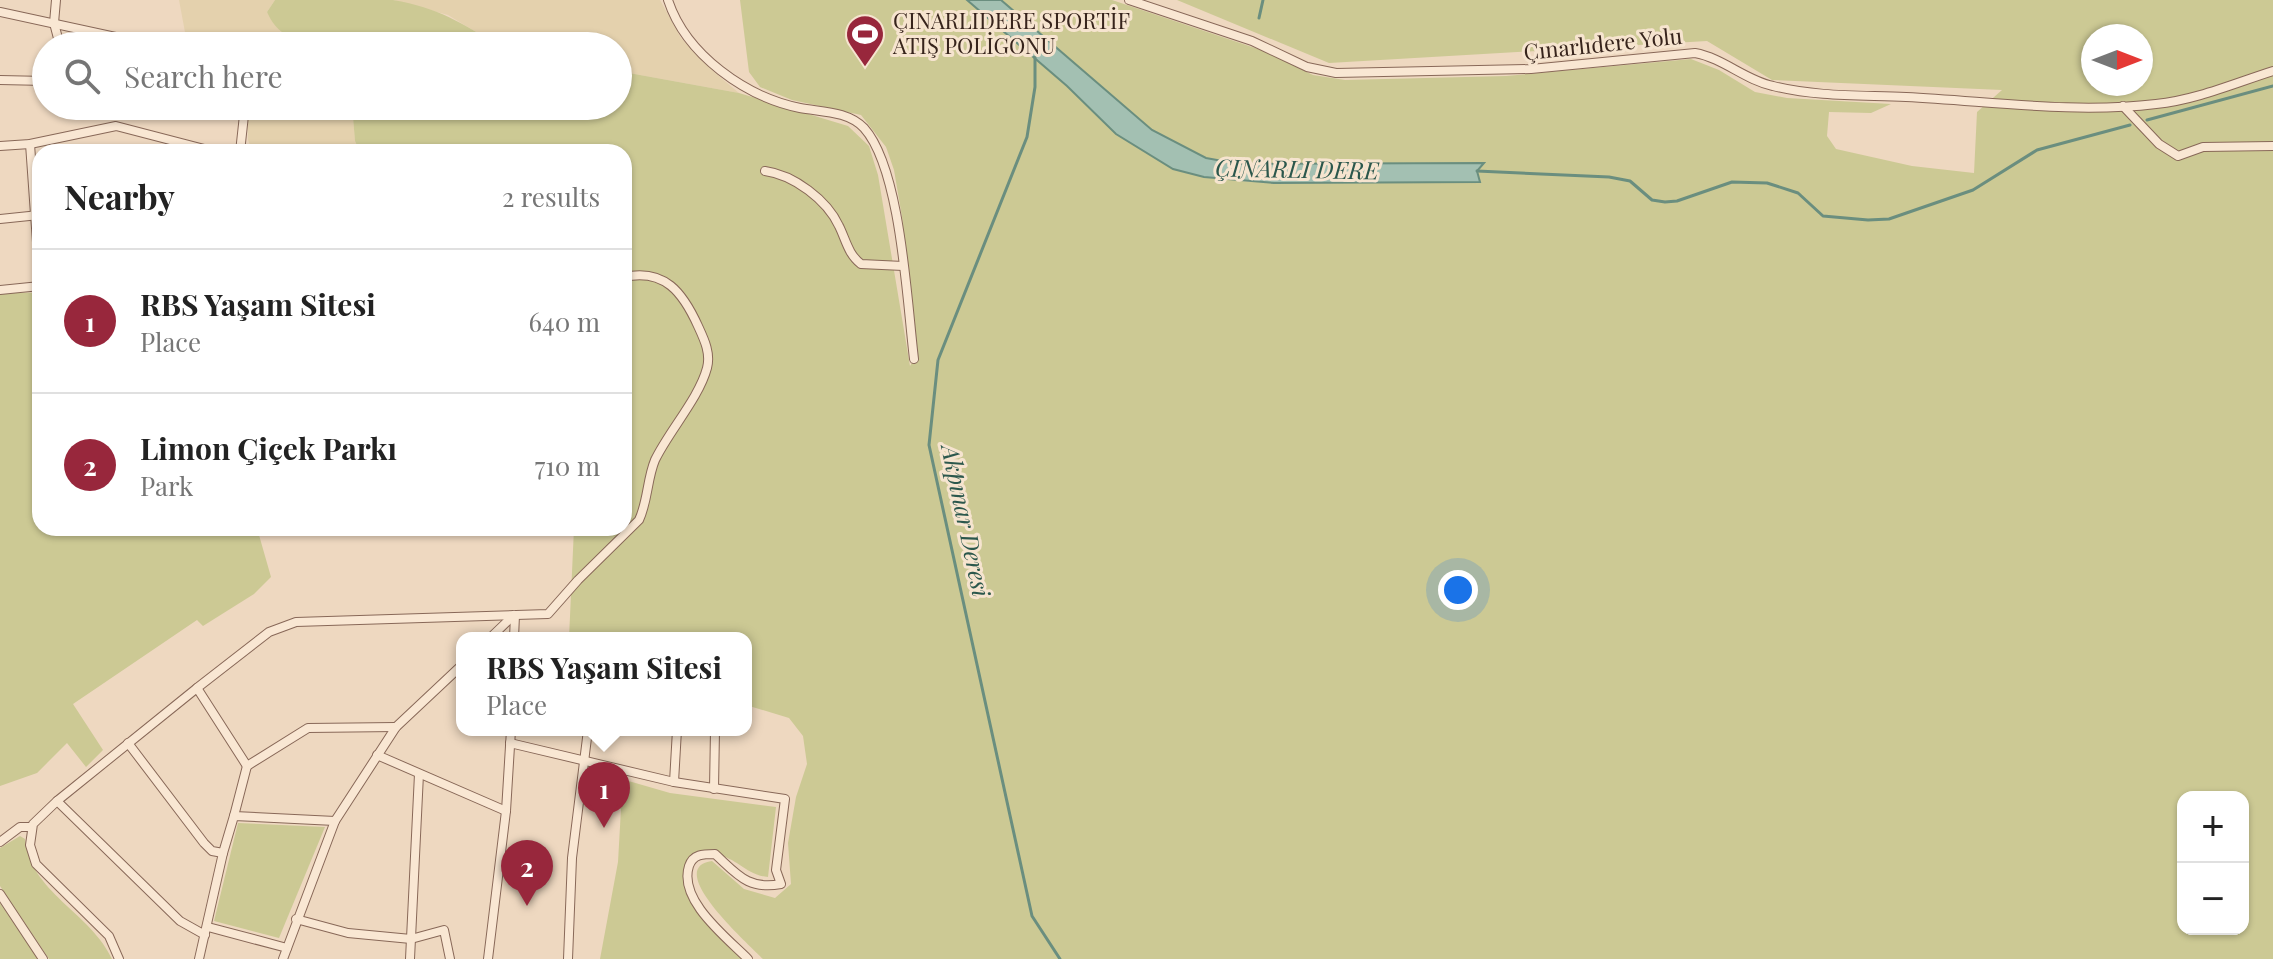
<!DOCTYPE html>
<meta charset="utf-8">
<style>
body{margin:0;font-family:"Playfair Display",serif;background:#f6f6f6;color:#222}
.controls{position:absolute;right:24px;bottom:24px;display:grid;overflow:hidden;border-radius:16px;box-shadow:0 2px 6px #0004}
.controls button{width:72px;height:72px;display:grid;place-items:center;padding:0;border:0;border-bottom:2px solid #e0e0e0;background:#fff;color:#222;font:40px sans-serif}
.compass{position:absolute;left:2081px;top:24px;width:72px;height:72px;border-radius:50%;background:#fff;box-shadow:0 2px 6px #0004;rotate:90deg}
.you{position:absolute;left:1458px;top:590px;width:28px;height:28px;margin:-20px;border:6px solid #fff;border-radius:50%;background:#1a73e8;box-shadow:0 0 0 12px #1a73e833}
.badge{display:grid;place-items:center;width:52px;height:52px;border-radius:50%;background:#98273c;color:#fff;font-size:26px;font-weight:700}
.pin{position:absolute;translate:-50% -66px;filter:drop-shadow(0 2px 4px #0008)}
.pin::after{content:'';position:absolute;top:42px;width:28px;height:24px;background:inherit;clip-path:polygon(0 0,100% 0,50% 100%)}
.popup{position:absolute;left:456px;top:632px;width:296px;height:104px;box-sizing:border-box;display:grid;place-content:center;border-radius:16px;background:#fff;filter:drop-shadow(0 2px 6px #0005);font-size:26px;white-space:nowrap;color:#767676}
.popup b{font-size:30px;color:#222}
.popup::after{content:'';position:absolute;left:50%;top:100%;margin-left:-16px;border:16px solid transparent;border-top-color:#fff}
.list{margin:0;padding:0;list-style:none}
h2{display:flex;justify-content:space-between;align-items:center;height:104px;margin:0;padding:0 32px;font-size:34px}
h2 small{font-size:26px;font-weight:400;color:#767676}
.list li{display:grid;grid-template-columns:52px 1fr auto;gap:24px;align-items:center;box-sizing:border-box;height:144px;padding:0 32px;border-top:2px solid #e0e0e0}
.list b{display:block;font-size:30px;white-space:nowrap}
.list p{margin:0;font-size:26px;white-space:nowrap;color:#767676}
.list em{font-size:26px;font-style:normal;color:#767676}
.icon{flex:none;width:44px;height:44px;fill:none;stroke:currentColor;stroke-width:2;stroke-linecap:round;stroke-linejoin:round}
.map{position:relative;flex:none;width:2273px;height:959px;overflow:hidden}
.search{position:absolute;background:#fff;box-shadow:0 2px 6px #0004;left:32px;top:32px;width:600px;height:88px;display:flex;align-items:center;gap:20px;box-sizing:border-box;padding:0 28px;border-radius:44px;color:#767676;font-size:30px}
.panel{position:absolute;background:#fff;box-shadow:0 2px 6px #0004;left:32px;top:144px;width:600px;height:392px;border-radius:24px}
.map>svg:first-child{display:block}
.farmland{fill:#e4d1ad}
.green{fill:#ccc994;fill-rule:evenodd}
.water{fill:#a3c0b2;stroke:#6a8e7f;stroke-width:2}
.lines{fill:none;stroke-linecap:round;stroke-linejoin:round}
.stream{stroke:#6a8e7f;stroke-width:3}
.minor-casing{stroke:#886858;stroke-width:10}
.minor{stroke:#f9e7d3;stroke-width:8}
.labels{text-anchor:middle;stroke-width:6;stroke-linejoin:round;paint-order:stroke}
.poi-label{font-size:22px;fill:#37241c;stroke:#f6e4cf;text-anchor:start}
.street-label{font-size:22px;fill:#37241c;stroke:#f6e4cf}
.water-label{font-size:24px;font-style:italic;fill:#2b574c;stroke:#f6e4cf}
</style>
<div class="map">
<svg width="2273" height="959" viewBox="0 0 2273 959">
<rect width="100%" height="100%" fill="#eed8c0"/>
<g class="farmland">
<path d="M179 0H275L267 12 286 36 309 46H196L187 43Z"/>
<path d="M393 0H660L681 38 714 72 739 93 618 71V46H499L448 15Z"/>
<path d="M247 106H352L355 141 359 150 367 152H253L248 140Z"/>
</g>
<g class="green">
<path d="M275 0H393C439 8 460 22 499 46H309C289 38 276 32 267 12Z"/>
<path d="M740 0H967L1067 86 1116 134 1241 181 1274 183 1480 182 1477 171 1483 163 1239 164 1206 158 1152 130 1001 0H1112L1264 51 1313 75 1345 80 1506 76 1691 59 1719 70 1755 92 1787 98 1891 104 1871 113 1829 112 1827 136 1836 149 1912 166 1974 173 1977 112 2002 90 1772 80 1707 41 1329 63 1177 0H2273V959H763C750 945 662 868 712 861L744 889 775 898 791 884 788 843 796 797 807 764 803 736 789 718 746 705V638H569L574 528H624V152H392L388 148 375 152 359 150 355 141 352 106H618V71L739 93 848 126 869 146 878 175 910 366 917 354 902 217 894 170 886 147 861 115 792 100 760 87 749 72ZM2093 36H2141V84H2093ZM2183 797H2243V929H2183Z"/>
<path d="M0 292 40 293V528H257L271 577 254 594 203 626 197 620 73 704 103 750 86 767 67 743 37 773 0 786Z"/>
<path d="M594 771 670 793 776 807 768 877C745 875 737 857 716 855 709 854 698 858 691 860L689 896 748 959H600L618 862 621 809 597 802Z"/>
<path d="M238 823 325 827 279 938 214 921Z"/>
<path d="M20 836 25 839C30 892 91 913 112 959H49L0 886V848Z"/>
<path d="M0 903 38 959H0Z"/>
</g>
<path class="water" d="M967 0H1001L1152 130 1206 158 1239 164 1484 163 1477 171 1480 182 1274 183 1204 177 1173 169 1116 134 1067 86Z"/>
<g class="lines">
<g class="stream">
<path d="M1259 18 1263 0"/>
<path d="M1035 57V87L1027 137 938 360 929 445 1032 916 1060 959"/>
<path d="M2147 120 2273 86"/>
<path d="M1477 171 1609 177 1630 181 1652 200 1665 202 1677 201 1732 182 1767 183 1798 193 1823 216 1868 220 1889 219 1973 190 2037 150 2130 125"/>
</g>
<g class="minor-casing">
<g id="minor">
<path d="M56 0 54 23 60 46"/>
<path d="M668 0C686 55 746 97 800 108 822 112 848 111 864 128 901 169 907 302 914 359"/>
<path d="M1129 0 1252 41 1307 67 1336 73 1531 69 1695 53C1723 58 1745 80 1773 86 1816 97 1862 95 1906 97 1989 101 2073 114 2156 104 2196 100 2235 83 2273 71"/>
<path d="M0 12 157 46"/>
<path d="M0 80 46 81"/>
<path d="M2123 106 2159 144 2178 156 2203 147 2273 146"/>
<path d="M30 144 40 284"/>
<path d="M0 146 30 144 116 126 216 152"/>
<path d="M240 152 245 106"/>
<path d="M765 171C794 175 827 200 839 226 846 240 848 254 861 264L903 266"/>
<path d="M0 219 39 215"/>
<path d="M0 290 40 286"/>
<path d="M490 638 514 615"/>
<path d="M514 638 515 615"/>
<path d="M396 727 308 728 247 766 197 688 269 632 296 622 548 614 578 580 639 520C648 501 647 479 655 460 669 431 699 398 707 368 711 353 704 339 698 326 683 293 665 268 624 277"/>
<path d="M128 743 204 843 212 851 223 853 234 816 335 821"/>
<path d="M510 743 674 782 785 799 776 870 781 884C748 890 738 875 715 854 703 854 693 854 689 866 678 900 726 937 748 959"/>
<path d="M377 755 506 811"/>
<path d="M674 782 677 730"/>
<path d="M714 789 715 730"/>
<path d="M57 801 180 921 205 935"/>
<path d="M234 816 247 766"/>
<path d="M0 842 20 827H32"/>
<path d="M0 894 43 959"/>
<path d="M296 919 348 933 411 939 444 930 450 959"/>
<path d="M208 927 287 948"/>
<path d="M119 959 109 936 36 864 30 845 33 824 57 801 197 688"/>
<path d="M199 959 223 853"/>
<path d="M283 959 335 821 396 727 462 665"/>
<path d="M410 959 419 774"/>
<path d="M488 959 506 811 511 730"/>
<path d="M568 959 572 858 588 730"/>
</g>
</g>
<use href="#minor" class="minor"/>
</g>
<defs>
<g id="stadium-pin" transform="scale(2)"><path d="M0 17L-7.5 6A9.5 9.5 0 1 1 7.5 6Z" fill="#98273c" stroke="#f6e4cf"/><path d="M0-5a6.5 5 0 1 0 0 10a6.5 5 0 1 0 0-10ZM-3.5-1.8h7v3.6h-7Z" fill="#fff"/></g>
</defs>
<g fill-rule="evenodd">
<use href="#stadium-pin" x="865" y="34"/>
</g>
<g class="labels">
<g class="poi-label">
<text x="893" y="29">ÇINARLIDERE SPORTİF<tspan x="893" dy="25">ATIŞ POLİGONU</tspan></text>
</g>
<g class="street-label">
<text transform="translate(1603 44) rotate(-6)" y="8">Çınarlıdere Yolu</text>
</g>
<g class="water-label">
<text transform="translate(1297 170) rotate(1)" y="8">ÇINARLI DERE</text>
<text transform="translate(965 521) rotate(78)" y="8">Akpınar Deresi</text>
</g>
</g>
</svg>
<div class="controls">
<button>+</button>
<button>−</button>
</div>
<svg class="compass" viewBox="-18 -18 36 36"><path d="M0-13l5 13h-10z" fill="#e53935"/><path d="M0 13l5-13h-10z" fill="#767676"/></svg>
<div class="you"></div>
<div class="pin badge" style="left:604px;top:828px">1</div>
<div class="popup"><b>RBS Yaşam Sitesi</b>Place</div>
<div class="pin badge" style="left:527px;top:906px">2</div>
<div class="search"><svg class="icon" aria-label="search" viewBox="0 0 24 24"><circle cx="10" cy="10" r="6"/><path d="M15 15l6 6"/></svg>Search here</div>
<section class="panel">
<h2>Nearby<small>2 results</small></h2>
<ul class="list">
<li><span class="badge">1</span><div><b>RBS Yaşam Sitesi</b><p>Place</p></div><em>640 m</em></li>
<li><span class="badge">2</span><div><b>Limon Çiçek Parkı</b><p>Park</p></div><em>710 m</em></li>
</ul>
</section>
</div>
